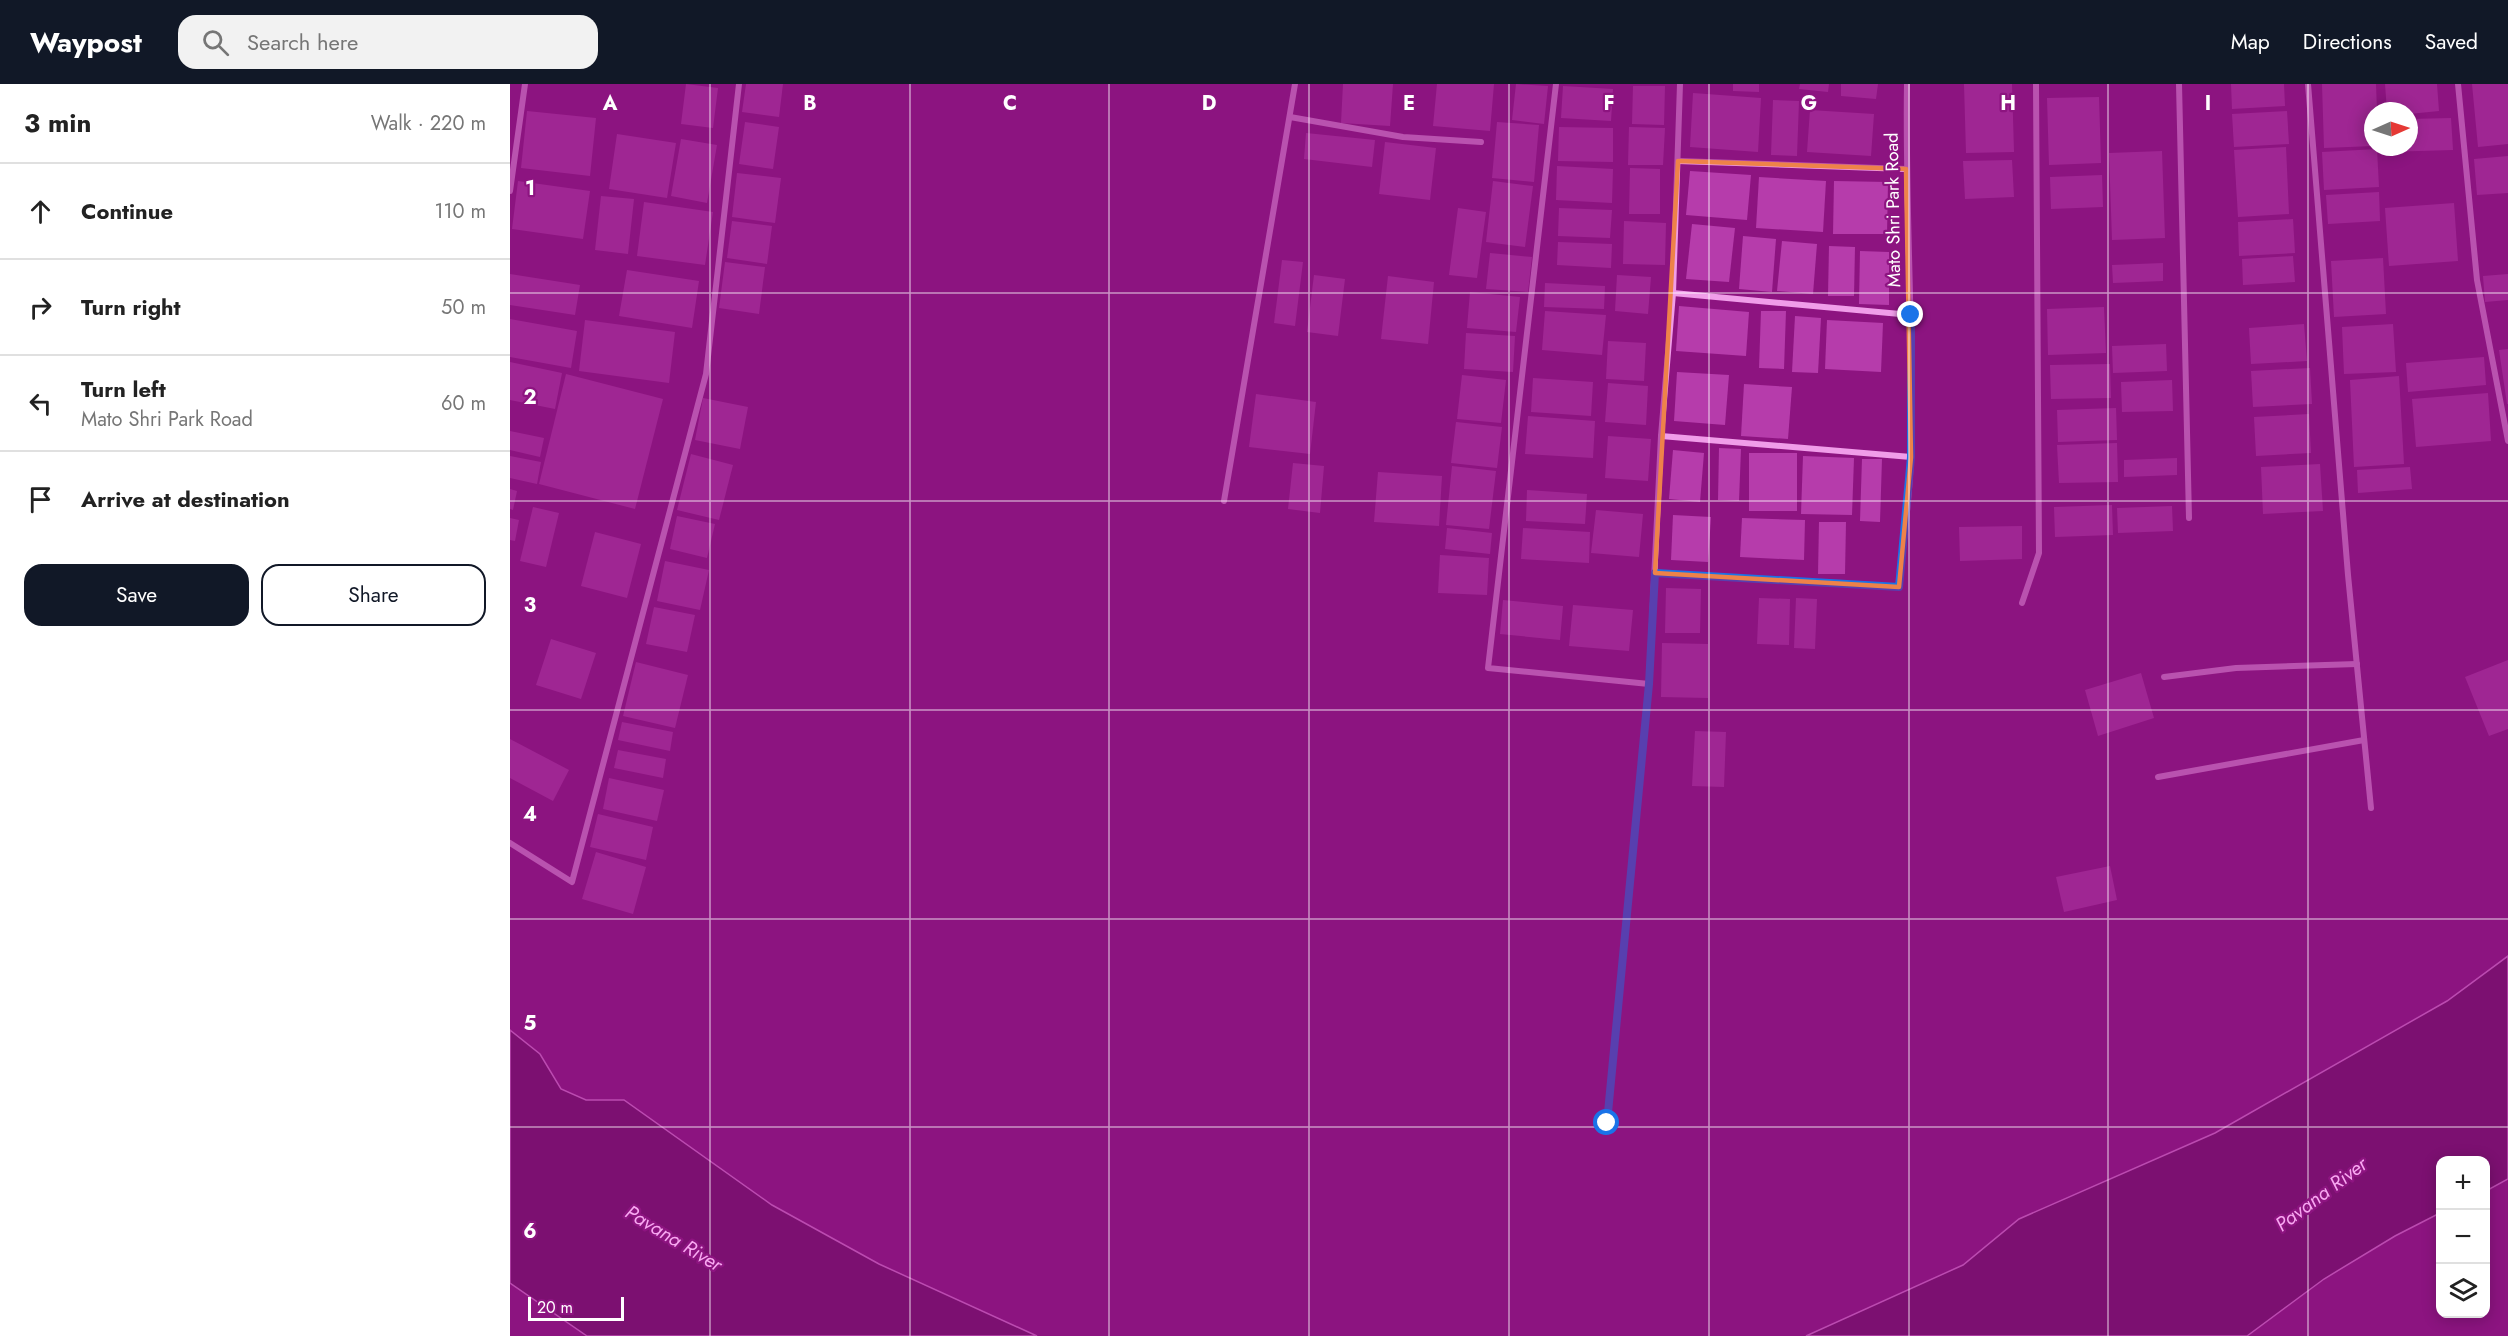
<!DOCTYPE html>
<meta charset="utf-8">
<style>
body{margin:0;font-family:Jost,sans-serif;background:#f2f2f2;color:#222}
.controls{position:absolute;right:18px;bottom:18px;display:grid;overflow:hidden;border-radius:12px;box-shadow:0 3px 15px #0003}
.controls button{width:54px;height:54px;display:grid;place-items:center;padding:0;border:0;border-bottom:2px solid #e0e0e0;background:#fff;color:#222;font:30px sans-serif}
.compass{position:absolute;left:1854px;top:18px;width:54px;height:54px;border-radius:50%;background:#fff;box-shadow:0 3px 15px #0003;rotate:87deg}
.scale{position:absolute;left:18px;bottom:15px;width:96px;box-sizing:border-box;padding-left:6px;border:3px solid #fff;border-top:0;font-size:16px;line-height:21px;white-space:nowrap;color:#fff;-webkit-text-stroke:4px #8d1480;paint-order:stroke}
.stop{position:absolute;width:18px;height:18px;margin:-14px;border:4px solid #1a73e8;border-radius:50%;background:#fff}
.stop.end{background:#1a73e8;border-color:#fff;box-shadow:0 2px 6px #0008}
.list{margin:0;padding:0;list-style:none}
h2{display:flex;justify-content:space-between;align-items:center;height:78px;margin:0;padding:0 24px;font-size:26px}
h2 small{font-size:20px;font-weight:400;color:#767676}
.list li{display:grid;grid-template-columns:39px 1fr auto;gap:18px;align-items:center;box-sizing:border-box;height:96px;padding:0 24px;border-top:2px solid #e0e0e0}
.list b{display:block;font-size:22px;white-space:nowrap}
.list p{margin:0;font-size:20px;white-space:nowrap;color:#767676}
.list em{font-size:20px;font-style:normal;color:#767676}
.actions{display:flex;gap:12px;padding:18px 24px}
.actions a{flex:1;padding:14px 0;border:2px solid #111827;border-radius:18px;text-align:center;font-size:21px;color:#111827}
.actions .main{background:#111827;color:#fff}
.icon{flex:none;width:33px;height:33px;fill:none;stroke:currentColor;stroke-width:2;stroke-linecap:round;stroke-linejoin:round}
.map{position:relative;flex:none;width:1998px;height:1252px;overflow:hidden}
header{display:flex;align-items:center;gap:36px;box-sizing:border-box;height:84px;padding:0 30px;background:#111827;color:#fff}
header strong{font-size:28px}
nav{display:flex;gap:33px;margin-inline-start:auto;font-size:21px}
.search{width:420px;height:54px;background:#f2f2f2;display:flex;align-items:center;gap:15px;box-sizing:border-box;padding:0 21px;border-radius:18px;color:#767676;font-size:22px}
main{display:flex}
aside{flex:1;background:#fff}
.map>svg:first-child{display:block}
.water{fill:#690c5f;stroke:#f48eec;stroke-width:1.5}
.building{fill:#b63cab}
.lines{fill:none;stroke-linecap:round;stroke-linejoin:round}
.minor{stroke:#f09de9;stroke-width:6}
.route{stroke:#1a73e8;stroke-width:8}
.marked{fill:none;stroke:#ee8249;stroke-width:4.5;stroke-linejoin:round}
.grid{fill:none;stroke:#fff;stroke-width:1.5;stroke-opacity:0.55}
.labels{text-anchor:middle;stroke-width:4.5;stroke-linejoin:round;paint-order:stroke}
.street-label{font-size:18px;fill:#fff;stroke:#8d1480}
.water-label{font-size:20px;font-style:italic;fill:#f8a8f1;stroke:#8d1480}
.grid-label{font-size:20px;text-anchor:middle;font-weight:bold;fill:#fff;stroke:#8d1480;stroke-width:4.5;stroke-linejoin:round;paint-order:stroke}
</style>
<header>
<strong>Waypost</strong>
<div class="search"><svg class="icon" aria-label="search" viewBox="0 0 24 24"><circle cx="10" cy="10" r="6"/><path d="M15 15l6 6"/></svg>Search here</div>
<nav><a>Map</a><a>Directions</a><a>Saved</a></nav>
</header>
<main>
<aside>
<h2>3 min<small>Walk · 220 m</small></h2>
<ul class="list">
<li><svg class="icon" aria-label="ahead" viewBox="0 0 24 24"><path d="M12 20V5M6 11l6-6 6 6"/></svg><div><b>Continue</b></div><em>110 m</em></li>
<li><svg class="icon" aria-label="right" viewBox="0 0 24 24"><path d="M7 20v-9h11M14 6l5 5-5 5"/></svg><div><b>Turn right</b></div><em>50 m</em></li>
<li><svg class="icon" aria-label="left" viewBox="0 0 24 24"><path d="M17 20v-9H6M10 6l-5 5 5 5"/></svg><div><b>Turn left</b><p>Mato Shri Park Road</p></div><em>60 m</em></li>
<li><svg class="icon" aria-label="arrive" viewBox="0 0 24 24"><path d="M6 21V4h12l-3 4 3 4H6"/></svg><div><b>Arrive at destination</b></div></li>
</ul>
<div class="actions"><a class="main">Save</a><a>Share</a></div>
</aside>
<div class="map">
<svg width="1998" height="1252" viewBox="0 0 1998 1252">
<rect width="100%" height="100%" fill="#8d1480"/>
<g class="water">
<path d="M1998 872V1095L1976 1107V1076H1930V1129L1885 1152 1814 1195 1737 1252H1296L1453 1181 1509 1135 1705 1049 1937 917Z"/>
<path d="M0 946 30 970 51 1005 76 1016H114L262 1121 369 1180 527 1252H77L0 1199Z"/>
</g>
<g class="building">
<path d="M176 0 208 4 203 44 171 40Z"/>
<path d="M236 0H273L269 33 232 28Z"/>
<path d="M833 0H883L880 42 831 39Z"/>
<path d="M927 0H984L980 47 923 42Z"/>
<path d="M1006 0 1038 2 1034 40 1002 36Z"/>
<path d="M1223 0H1249V8L1223 7Z"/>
<path d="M1290 0H1319L1318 8 1289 5Z"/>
<path d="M1331 0H1368L1366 15 1331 12Z"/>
<path d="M1454 0H1502L1504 68 1456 69Z"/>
<path d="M1721 0H1774L1775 22 1722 25Z"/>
<path d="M1812 0H1866L1867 27H1863V62L1814 64Z"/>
<path d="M1875 0H1927L1929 27 1899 30V27H1877Z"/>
<path d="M1962 0H1998V60L1968 63Z"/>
<path d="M1053 2 1103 5 1101 37 1051 34Z"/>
<path d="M1123 2H1155L1154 41 1122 40Z"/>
<path d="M1183 9 1251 14 1248 68 1180 63Z"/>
<path d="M1589 13 1591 79 1539 81 1537 14Z"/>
<path d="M1263 16 1289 17 1287 72 1261 71Z"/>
<path d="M1300 26 1364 30 1361 72 1297 68Z"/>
<path d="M17 27 86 34 80 92 11 84Z"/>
<path d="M1777 27 1779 60 1724 63 1722 30Z"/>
<path d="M1941 34 1943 66 1875 68V63H1899V35Z"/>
<path d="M235 38 269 43 263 85 229 80Z"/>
<path d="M987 38 1029 41 1024 98 982 94Z"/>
<path d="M1049 43 1103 44V78L1048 77Z"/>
<path d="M1119 43 1155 44 1153 81H1118Z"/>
<path d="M796 49 865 56 862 83 794 75Z"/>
<path d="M107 50 166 59 157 114 99 105Z"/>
<path d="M171 55 207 61 197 119 161 112Z"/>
<path d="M875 58 926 64 920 116 869 110Z"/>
<path d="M1776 63 1779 130 1728 133 1724 66Z"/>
<path d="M1867 65 1869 103 1814 106 1812 68Z"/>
<path d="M1652 67 1655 154 1602 156 1599 69Z"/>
<path d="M1998 72V109L1967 111 1964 75Z"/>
<path d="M1502 76 1504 113 1455 115 1453 77Z"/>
<path d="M1047 82 1103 85 1102 119 1046 116Z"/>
<path d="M1120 84 1150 85V130H1119Z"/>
<path d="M1180 87 1241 91 1237 136 1176 131Z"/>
<path d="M227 89 271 94 265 139 222 133Z"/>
<path d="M1592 91 1593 123 1541 125 1540 93Z"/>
<path d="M1249 93 1316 97 1313 148 1246 144Z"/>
<path d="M8 97 80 107 73 155 2 145Z"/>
<path d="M983 97 1023 102 1015 163 976 158Z"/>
<path d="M1324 97 1378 98 1377 150H1323Z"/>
<path d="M1869 108 1870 137 1818 140 1816 111Z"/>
<path d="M91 112 124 115 118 170 85 166Z"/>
<path d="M134 118 203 128 195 181 127 172Z"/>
<path d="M1944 119 1948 177 1879 182 1875 124Z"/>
<path d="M948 124 976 128 967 194 939 191Z"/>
<path d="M1049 124 1102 126 1100 154 1048 152Z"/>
<path d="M1783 135 1785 169 1729 172 1728 138Z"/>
<path d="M222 137 262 142 257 180 217 174Z"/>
<path d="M1114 137 1156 139 1155 181 1113 180Z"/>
<path d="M1182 140 1225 144 1219 198 1176 195Z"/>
<path d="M1233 152 1266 155 1262 208 1229 205Z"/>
<path d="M1272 157 1307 160 1303 210 1267 207Z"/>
<path d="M1048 158 1102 160 1101 184 1047 181Z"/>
<path d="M1319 162 1345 163 1344 212H1318Z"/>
<path d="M1350 167 1379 168V221L1349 220Z"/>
<path d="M980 169 1022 173 1018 208 976 205Z"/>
<path d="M1783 172 1785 198 1733 201 1732 175Z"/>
<path d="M1873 174 1876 230 1824 233 1821 177Z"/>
<path d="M772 176 793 178 785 242 764 239Z"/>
<path d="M215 178 255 183 249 230 209 224Z"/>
<path d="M1653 179V197L1603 199 1602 181Z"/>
<path d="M117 186 189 197 182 244 109 232Z"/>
<path d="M0 190 70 201 65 231 0 221Z"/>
<path d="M1998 190V216L1975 218 1973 192Z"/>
<path d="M804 191 835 195 828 252 797 248Z"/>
<path d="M1107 191 1141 193 1138 230 1105 227Z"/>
<path d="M878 192 924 198 918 260 871 255Z"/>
<path d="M1035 199 1095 202 1094 225 1034 223Z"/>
<path d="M960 208 1010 213 1006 248 957 244Z"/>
<path d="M1169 222 1239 228 1236 272 1166 267Z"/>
<path d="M1594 223 1596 269 1538 271 1537 225Z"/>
<path d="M1035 227 1096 231 1092 271 1032 266Z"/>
<path d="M1251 227H1276L1274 285 1249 284Z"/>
<path d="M1285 232 1311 234 1308 289 1282 288Z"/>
<path d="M0 235 67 247 61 284 0 273Z"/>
<path d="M75 236 165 248 159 299 69 287Z"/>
<path d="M1317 236 1373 239 1371 288 1315 285Z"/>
<path d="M1794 240 1797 277 1741 280 1739 244Z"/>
<path d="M1883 240 1886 288 1834 290 1832 243Z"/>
<path d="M956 249 1005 252 1003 288 954 285Z"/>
<path d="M1098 257 1136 259 1134 297 1096 295Z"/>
<path d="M1656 260 1657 287 1603 289 1602 262Z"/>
<path d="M1998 265V320H1997L1989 266Z"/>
<path d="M1974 273 1976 301 1898 308 1896 279Z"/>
<path d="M0 278 52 289 45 325 0 316Z"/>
<path d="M1600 280 1601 314 1541 315 1540 281Z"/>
<path d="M1800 284 1802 320 1743 323 1741 287Z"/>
<path d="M1167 288 1219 291 1215 341 1164 337Z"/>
<path d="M56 290 153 315 125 425 29 400Z"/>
<path d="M952 291 996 296 991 339 947 335Z"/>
<path d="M1889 292 1894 380 1844 383 1840 296Z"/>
<path d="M1023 294 1083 298 1081 332 1021 328Z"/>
<path d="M1662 296 1663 327 1612 328 1611 298Z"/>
<path d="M1098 299 1138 302 1136 341 1095 338Z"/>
<path d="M1234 300 1282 303 1278 355 1231 352Z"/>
<path d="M1978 309 1981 357 1906 363 1902 315Z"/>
<path d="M746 310 806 318 800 370 739 363Z"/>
<path d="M193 314 238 323 230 365 185 356Z"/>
<path d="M1606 324 1607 356 1548 358 1547 326Z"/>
<path d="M1799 330 1801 369 1746 372 1744 333Z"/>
<path d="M1018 332 1085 337 1083 374 1015 370Z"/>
<path d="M946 338 992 343 987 384 941 379Z"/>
<path d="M0 347 34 354 30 373 0 366Z"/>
<path d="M1098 352 1141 355 1138 397 1095 394Z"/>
<path d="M1607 359 1608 398 1549 399 1547 361Z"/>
<path d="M1209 364 1231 365 1229 417 1208 416Z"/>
<path d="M1163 366 1194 369 1190 418 1159 415Z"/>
<rect x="1239" y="369" width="48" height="58"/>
<path d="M181 370 223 381 209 436 167 426Z"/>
<path d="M0 372 31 378 27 400 0 394Z"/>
<path d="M1293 372 1344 374 1342 431 1291 430Z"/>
<path d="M1667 374V391L1614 393V376Z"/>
<path d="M1352 375H1372L1370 438 1350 437Z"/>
<path d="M783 379 814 382 810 429 778 425Z"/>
<path d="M1810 380 1813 427 1753 430 1751 383Z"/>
<path d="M942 382 986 387 979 445 936 441Z"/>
<path d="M1900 383 1902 405 1848 409 1847 386Z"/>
<path d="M868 388 932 392 929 442 864 438Z"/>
<path d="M0 405 7 407 3 426 0 425Z"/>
<path d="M1017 406 1077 410 1075 440 1016 437Z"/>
<path d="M1602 421 1603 451 1545 453 1544 423Z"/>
<path d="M1662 422 1663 447 1608 449 1607 424Z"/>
<path d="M23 423 49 429 36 483 10 477Z"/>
<path d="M1086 426 1133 430 1129 473 1081 469Z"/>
<path d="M1163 431 1201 433 1198 478 1161 476Z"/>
<path d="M167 432 205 440 197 474 160 465Z"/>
<path d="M0 434 9 436 5 457 0 456Z"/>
<path d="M1232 434 1295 436 1294 476 1230 473Z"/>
<path d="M1309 438H1336L1335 490H1308Z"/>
<path d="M1512 442V475L1450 477 1449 443Z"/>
<path d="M937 444 982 449 980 470 935 465Z"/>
<path d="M1013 444 1080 448 1079 479 1011 475Z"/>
<path d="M85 448 131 460 117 514 71 502Z"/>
<path d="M930 471 979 474 977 511 928 509Z"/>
<path d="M155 477 199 486 190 526 147 517Z"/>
<path d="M1156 504 1191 505 1190 549H1155Z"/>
<path d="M1249 514 1280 515 1279 561 1247 560Z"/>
<path d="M1286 514 1307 515 1305 565 1284 564Z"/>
<path d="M993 516 1053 522 1050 556 990 550Z"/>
<path d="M1063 521 1123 526 1119 567 1059 562Z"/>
<path d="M144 523 185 531 177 568 136 560Z"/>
<path d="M41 555 86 569 71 615 26 601Z"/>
<path d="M1152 559 1198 560V614L1151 613Z"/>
<path d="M1998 576V645L1979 652 1955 593Z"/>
<path d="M126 578 178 591 165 644 113 632Z"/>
<path d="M1631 589 1644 634 1588 652 1575 606Z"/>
<path d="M112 638 163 648 160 667 108 656Z"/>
<path d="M1185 647 1216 648 1214 703 1182 702Z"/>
<path d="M0 655 59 686 43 717 0 694Z"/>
<path d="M108 666 156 675 153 694 104 684Z"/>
<path d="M99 694 154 706 147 737 93 725Z"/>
<path d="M88 730 143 743 136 776 80 763Z"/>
<path d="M86 768 136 783 123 830 72 815Z"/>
<path d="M1600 782 1607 816 1554 828 1546 793Z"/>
</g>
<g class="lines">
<g class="minor">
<path d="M1046 0 978 584 1139 600"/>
<path d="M1669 0 1679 434"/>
<path d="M1798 0 1838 491 1861 724"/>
<path d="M1948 0 1967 196 1998 357"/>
<path d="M780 33 893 53 971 58"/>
<path d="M1168 77 1396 85"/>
<path d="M0 107 15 0"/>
<path d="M1163 209 1401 231"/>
<path d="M1151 352 1401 373"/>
<path d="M714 417 785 0"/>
<path d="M1145 489 1389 503C1393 459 1400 414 1401 371 1404 247 1395 124 1397 0"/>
<path d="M1512 519 1529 469 1526 0"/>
<path d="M1654 593 1726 584 1847 580"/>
<path d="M1648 693 1854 656"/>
<path d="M0 759 62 798 196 290 229 0"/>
<path d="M1097 1039 1139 600 1151 352 1163 209 1170 0"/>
</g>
</g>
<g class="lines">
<path class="route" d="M1097 1039 1139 600 1145 489 1389 503 1401 373V231"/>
</g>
<path d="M0 0H1998V1252H0ZM1168 77 1396 85 1401 373 1389 503 1145 489Z" fill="#8d1480" fill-opacity=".55" fill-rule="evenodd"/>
<path class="marked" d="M1168 77 1396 85 1401 373 1389 503 1145 489Z"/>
<path class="grid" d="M200 0V1252M400 0V1252M599 0V1252M799 0V1252M999 0V1252M1199 0V1252M1399 0V1252M1598 0V1252M1798 0V1252M0 209H1998M0 417H1998M0 626H1998M0 835H1998M0 1043H1998"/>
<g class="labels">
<g class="street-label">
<text transform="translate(1383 126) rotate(-91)" y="6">Mato Shri Park Road</text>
</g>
<g class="water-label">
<text transform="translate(1811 1110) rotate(-37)" y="7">Pavana River</text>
<text transform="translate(164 1154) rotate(31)" y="7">Pavana River</text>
</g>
</g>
<g class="grid-label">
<text x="100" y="26">A</text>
<text x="300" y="26">B</text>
<text x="500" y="26">C</text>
<text x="699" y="26">D</text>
<text x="899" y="26">E</text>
<text x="1099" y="26">F</text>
<text x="1299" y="26">G</text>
<text x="1498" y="26">H</text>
<text x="1698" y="26">I</text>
<text x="20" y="111">1</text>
<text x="20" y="320">2</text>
<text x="20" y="528">3</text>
<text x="20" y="737">4</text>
<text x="20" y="946">5</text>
<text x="20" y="1154">6</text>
</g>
</svg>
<div class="controls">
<button>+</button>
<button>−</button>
<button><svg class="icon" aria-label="layers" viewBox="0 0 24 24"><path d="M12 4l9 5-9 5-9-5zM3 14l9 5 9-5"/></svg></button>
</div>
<svg class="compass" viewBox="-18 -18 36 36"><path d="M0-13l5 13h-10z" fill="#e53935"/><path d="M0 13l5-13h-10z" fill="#767676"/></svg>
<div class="scale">20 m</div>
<div class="stop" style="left:1097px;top:1039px"></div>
<div class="stop end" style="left:1401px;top:231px"></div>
</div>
</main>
